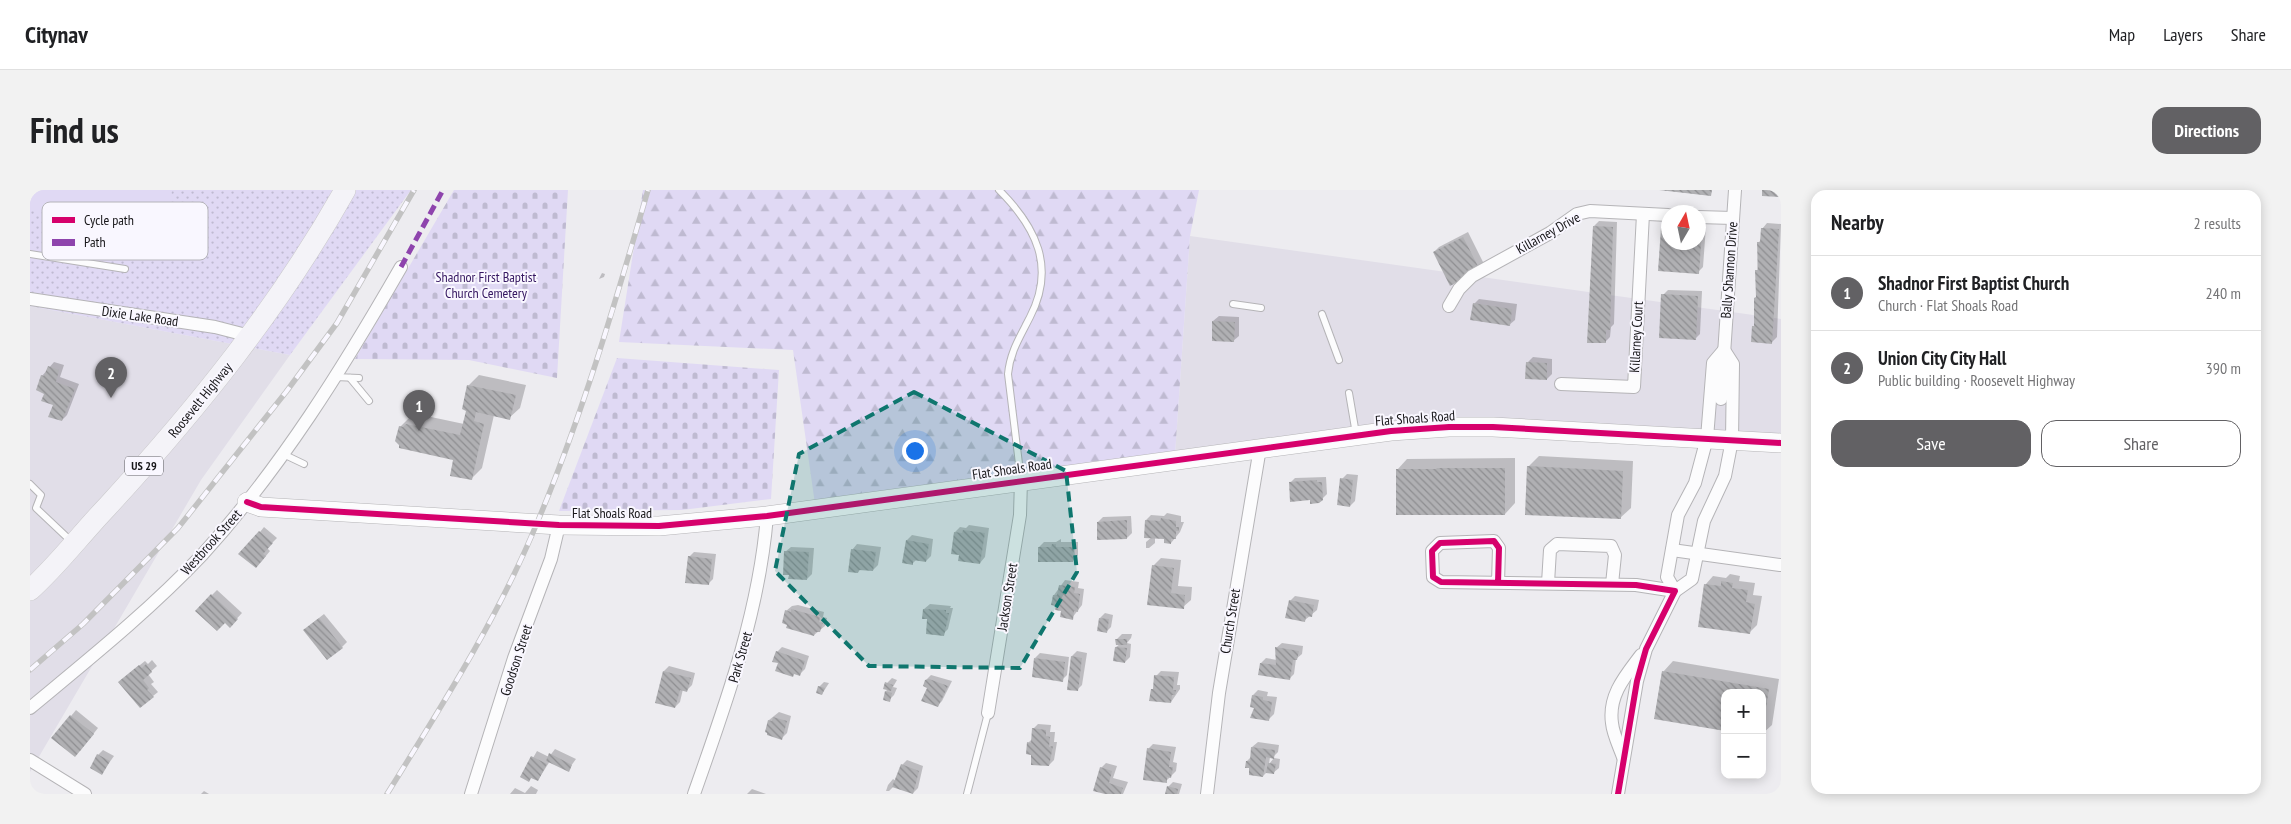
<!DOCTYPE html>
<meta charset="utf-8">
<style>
body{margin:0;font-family:"PT Sans Narrow",sans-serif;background:#f2f2f2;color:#202124}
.controls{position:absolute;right:15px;bottom:15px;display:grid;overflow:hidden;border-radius:10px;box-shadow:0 2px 12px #0003}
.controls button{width:45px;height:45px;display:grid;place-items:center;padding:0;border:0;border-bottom:1px solid #e0e0e0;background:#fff;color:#202124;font:25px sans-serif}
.compass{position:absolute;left:1631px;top:15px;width:45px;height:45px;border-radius:50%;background:#fff;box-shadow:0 2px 12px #0003;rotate:9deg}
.you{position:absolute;left:884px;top:260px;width:18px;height:18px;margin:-12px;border:4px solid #fff;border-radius:50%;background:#1a73e8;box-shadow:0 0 0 8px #1a73e833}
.badge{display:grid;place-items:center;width:32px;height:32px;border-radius:50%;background:#626164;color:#fff;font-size:16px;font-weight:700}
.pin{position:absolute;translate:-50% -41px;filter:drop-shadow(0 1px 2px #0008)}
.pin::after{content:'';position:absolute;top:26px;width:18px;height:15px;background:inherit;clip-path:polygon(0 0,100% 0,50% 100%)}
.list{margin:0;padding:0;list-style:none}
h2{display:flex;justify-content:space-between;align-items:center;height:65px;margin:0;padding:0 20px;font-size:21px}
h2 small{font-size:16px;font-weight:400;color:#757577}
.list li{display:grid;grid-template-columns:32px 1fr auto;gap:15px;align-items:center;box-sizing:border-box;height:75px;padding:0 20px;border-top:1px solid #e0e0e0}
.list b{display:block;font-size:19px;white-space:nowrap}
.list p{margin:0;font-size:16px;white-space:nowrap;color:#757577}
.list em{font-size:16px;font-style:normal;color:#757577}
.actions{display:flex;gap:10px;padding:15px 20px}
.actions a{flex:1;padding:11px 0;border:1px solid #626164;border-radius:15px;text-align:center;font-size:18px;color:#626164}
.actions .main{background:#626164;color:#fff}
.map{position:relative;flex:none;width:1751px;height:604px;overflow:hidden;border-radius:15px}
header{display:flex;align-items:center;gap:30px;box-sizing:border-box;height:70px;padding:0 25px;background:#fff;border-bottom:1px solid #e0e0e0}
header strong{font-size:24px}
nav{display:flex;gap:28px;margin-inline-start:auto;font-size:18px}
.intro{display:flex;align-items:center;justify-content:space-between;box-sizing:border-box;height:120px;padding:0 30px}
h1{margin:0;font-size:35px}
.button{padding:12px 22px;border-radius:15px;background:#626164;color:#fff;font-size:18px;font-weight:700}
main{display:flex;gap:30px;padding:0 30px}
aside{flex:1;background:#fff;border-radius:15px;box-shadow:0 2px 12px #0003}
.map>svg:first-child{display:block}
.built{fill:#e1dee8}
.forest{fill:url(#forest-firs)}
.cemetery{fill:url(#cemetery-stones)}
.park{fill:url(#park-dots)}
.pitch{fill:#e0d9f4}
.shadow{fill:#0003}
.building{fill:url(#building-back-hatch)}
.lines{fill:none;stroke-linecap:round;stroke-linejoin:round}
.lane-casing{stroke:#b5b4b7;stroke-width:8}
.street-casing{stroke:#b5b4b7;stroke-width:14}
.secondary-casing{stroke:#b5b4b7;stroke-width:20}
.primary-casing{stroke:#cac9cb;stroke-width:22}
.lane{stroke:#fcfcfd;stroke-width:6}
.street{stroke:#fcfcfd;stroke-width:12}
.secondary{stroke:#fcfcfd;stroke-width:19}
.primary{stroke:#f4f3f8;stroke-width:21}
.rail-casing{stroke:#c2c2c2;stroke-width:5.5}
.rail{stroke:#f9f7ff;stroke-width:4;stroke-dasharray:11;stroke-linecap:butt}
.quiet{stroke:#8e44ad;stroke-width:5;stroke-dasharray:10 5;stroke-linecap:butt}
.cycleway-casing{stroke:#f9f7ff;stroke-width:9}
.cycleway{stroke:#d6006c;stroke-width:6}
.marked{fill:#0f766e;fill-opacity:0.2;stroke:#0f766e;stroke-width:4;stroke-dasharray:10 6;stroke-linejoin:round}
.labels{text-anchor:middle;stroke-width:4;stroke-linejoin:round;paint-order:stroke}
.shield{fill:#f9f7ff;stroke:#5b5a5e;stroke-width:1}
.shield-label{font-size:12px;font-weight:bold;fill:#171619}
.street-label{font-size:14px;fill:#171619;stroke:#f9f7ff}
.park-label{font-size:14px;fill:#351761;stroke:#f9f7ff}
.key{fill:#f9f7ff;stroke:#b5b4ba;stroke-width:1}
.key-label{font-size:14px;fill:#171619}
</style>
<header>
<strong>Citynav</strong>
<nav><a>Map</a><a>Layers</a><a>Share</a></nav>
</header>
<div class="intro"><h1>Find us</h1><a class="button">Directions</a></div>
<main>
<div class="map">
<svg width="1751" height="604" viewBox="0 0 1751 604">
<defs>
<pattern id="forest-firs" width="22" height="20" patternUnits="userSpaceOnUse" patternTransform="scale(1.25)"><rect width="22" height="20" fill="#e0d9f4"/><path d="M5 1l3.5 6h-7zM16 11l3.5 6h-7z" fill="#bfbad1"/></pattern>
<pattern id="cemetery-stones" width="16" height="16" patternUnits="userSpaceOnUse" patternTransform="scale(1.25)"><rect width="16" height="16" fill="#e0d9f4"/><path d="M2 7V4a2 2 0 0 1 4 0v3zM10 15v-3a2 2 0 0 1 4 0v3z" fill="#bfbad1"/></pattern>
<pattern id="park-dots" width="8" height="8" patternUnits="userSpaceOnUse" patternTransform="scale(1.25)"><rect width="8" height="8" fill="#e0d9f4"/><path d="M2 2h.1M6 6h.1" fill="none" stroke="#bfbad1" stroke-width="1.8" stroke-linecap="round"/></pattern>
<pattern id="building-back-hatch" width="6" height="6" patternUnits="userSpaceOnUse" patternTransform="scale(1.25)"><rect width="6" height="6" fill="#b0b0b3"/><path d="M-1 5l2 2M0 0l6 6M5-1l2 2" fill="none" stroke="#8e8e91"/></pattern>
</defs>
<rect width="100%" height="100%" fill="#edecf0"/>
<g class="built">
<path d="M1160 46 1751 129V253L1417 233 1145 265Z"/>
<path d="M0 116 260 165 171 290 0 582Z"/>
</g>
<path class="forest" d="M613 0H1169L1160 46 1145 265 786 321 763 160 589 152Z"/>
<g class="cemetery">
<path d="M424 0H538L527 188 439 170 325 169Z"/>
<path d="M587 168 749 180 741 309 652 320 529 321Z"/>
</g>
<path class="park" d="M0 0H381L260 165 0 116Z"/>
<path class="pitch" d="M0 0H142L136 40 128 46 0 20Z"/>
<g class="shadow">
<path d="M1569 31 1587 32 1584 134 1581 137 1580 147 1575 152 1564 36Z"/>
<path d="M1637 33 1638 52H1668V35L1676 36 1673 77 1668 82 1629 80 1632 38Z"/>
<path d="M1737 33 1751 34 1747 147 1742 152 1726 135 1728 53 1731 50 1732 39Z"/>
<path d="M1438 42 1454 74 1449 79 1404 62 1409 57Z"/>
<path d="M572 83 575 84 574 87 569 89Z"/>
<path d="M1638 100 1672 101 1670 144 1665 149 1633 105Z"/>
<path d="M1449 109 1487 114 1485 130 1479 135 1444 114Z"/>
<path d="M1189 126 1209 127V146L1203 151 1183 131Z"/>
<path d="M1503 167 1522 169V184L1517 189 1497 173Z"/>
<path d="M24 172 34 175 30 187 49 194 37 225 32 230 24 214 15 203 12 186Z"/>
<path d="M449 185 496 195 490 218 479 228 464 225 452 278 442 288 425 269 370 237 380 227H384L387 224 434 234 438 220V196Z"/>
<path d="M1509 266 1603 271 1601 318 1590 328 1498 277Z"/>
<path d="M1485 268V313L1475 324 1367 280 1377 269Z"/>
<path d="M1317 284 1328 285 1325 311 1320 316 1312 289Z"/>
<path d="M1296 287 1297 304 1289 312 1281 309 1260 293 1265 288Z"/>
<path d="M1137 323 1151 326V332H1154L1150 342 1141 353 1136 347H1125V353L1119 358H1116V352L1122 347 1116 330 1121 325 1134 326Z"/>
<path d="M1101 326 1102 343 1097 348 1068 332 1073 327Z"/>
<path d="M939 335 959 338 955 367 950 373 930 364 925 342 930 337 936 338Z"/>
<path d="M234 337 247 348 237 358 240 361 231 372 230 342Z"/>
<path d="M882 345 903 349 901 366 896 371 887 369 882 374 877 350Z"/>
<path d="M1031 349V352H1048V365L1043 371 1009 357 1014 352H1026Z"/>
<path d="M827 354 851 357 848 375 843 380 831 379 828 382 822 360Z"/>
<path d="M761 357 784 358 782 384 777 389 760 384 755 362Z"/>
<path d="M664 362 686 364 683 389 678 394 659 367Z"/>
<path d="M1131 368 1151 370 1148 396 1162 397 1161 410 1153 417 1119 414 1123 376Z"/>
<path d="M1700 384 1710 386 1709 391 1725 393 1723 405 1732 406 1727 435 1719 443 1669 435 1676 394 1683 386 1696 388Z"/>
<path d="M1035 390 1049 392 1048 398 1054 399 1052 415 1042 428 1027 415 1024 405Z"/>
<path d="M187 400 212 423 200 436 182 405Z"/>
<path d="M1265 406 1289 410 1287 420 1275 430 1260 411Z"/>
<path d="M900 414 921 416 920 418H923L918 439 913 444 899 428 894 419Z"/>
<path d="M768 415 794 422 793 427 797 428 795 436 784 445 756 421 762 416Z"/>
<path d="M1075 423 1083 425 1081 437 1076 442 1070 428Z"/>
<path d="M294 424 317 452 312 457 280 435Z"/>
<path d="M1092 444H1102L1101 448 1097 453 1101 454 1100 467 1095 472 1086 457 1090 454 1087 449Z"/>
<path d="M1252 453 1273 456 1272 464 1266 469 1264 484 1259 489 1231 473 1236 468 1247 470 1246 458Z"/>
<path d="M752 457 779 466 775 479 770 484 749 472 747 462Z"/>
<path d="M1047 461 1057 463 1052 495 1047 500 1042 466Z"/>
<path d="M1010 463 1039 467 1037 485 1032 490 1005 468Z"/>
<path d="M122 470 127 476 118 484 124 492 121 494 128 502 123 506 95 487 115 471 118 474Z"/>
<path d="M1643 471 1749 489 1742 535 1732 544V503L1633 482Z"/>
<path d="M639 476 665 483 662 495 657 500 653 499 650 512 645 517 626 512 634 481Z"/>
<path d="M1131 481 1149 482 1147 495H1150V499L1141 512 1122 500 1125 497 1126 486Z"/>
<path d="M901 485 922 491 912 511 907 516 896 490Z"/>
<path d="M862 488 867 490 863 497 867 498 864 505 859 510 856 501 858 499 857 493Z"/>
<path d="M794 492 799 493 792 504 789 497Z"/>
<path d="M1228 500 1238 502 1237 506 1247 507 1244 524 1239 529 1222 527 1226 517 1223 505Z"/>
<path d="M46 520 68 538 50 561 23 548Z"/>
<path d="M749 522 761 526 757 543 752 548 739 530Z"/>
<path d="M1008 534 1021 535 1020 542H1025L1024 552H1027L1024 570 1019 575 1002 564 998 553 1003 548V539Z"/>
<path d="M1228 552 1249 555 1248 562 1243 567H1240L1239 574 1244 568 1250 569 1249 578 1243 583 1237 582 1233 586 1221 577 1217 571 1221 567 1222 557Z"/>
<path d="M1123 554 1146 557 1143 572 1147 573 1146 581 1136 591 1118 559Z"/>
<path d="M525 559 546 569 538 580 520 571 508 590 502 587 499 590 492 587 507 561 519 567Z"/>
<path d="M73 560 84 566 72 583 68 565Z"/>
<path d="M877 570 893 576 888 598 883 603 864 596 859 601H856L858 595 863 589 866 591 872 575Z"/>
<path d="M1076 573 1087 576 1083 588 1098 592 1093 604H1079L1065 600 1071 578Z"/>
<path d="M1143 592 1152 594 1149 604H1137L1138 597Z"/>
<path d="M501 596 508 600 506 604H480L485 598 495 603Z"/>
<path d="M722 599 736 604H717Z"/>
<path d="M174 601 179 604H171Z"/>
</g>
<g class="building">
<path d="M1629 0H1682L1681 6Z"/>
<path d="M1732 0H1751V7L1732 6Z"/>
<path d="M1563 36 1583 37 1580 140H1576V153H1557Z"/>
<path d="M1631 38H1638V52H1668V40H1672L1669 84 1628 81Z"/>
<path d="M1731 38 1749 39 1742 154 1721 152 1722 136H1724V108L1726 107 1725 80H1728L1727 52H1730Z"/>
<path d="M1433 47 1450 80 1420 96 1403 62Z"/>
<path d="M1631 104 1668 106 1666 150 1629 148Z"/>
<path d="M1443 113 1482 119 1480 136 1440 130Z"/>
<path d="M1182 131 1205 132 1204 152 1182 151Z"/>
<path d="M1496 172 1517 173V190L1495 189Z"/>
<path d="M18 176 29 180 26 192 45 199 32 231 18 227 23 215 11 211 14 204 6 200 11 185 14 186Z"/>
<path d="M437 195 486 205 480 230 446 222 444 231 454 234 442 290 420 286 423 270 369 258V255L365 251 369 236 373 237 376 234 430 245 436 221 432 219Z"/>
<path d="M1497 276 1593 281 1591 329 1495 325Z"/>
<path d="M1407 278H1475V325H1366V279H1406Z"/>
<path d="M1310 288 1323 290 1320 317 1307 315Z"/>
<path d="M1287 290V292H1292L1293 310 1289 313 1280 314V310L1260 312 1259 292Z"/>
<path d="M1131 328 1146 331V337H1149V341H1146V349H1141V354L1134 353V349L1114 348 1115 330 1130 331Z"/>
<path d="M1097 330V349L1067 350V332Z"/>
<path d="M933 340 955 343 950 374 928 371 929 365 921 364 924 342 932 343Z"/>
<path d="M229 341 243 353 233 364 236 366 226 378 208 364Z"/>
<path d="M876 350 899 354 896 372 883 370V375L872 373Z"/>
<path d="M1022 354H1026V357H1044L1043 372H1008V357H1021Z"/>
<path d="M821 359 846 362 843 381 829 380 828 383 818 382Z"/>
<path d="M754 361 779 362 777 390 758 389 759 385H753Z"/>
<path d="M658 366 682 369 679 395 655 393Z"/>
<path d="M1122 375 1144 378 1141 403 1155 405 1154 419 1117 415Z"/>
<path d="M1691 391 1703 393 1702 398 1718 400 1716 412 1725 414 1720 444 1668 437 1674 394 1691 396Z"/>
<path d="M1029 395 1045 397 1044 403 1050 404 1048 422 1044 421 1043 430 1030 427 1031 421 1025 420 1026 416 1021 415 1023 405H1027Z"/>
<path d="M181 404 208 429 200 438 195 433 187 441 165 421Z"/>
<path d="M1259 410 1284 415 1282 427 1276 426 1275 432 1255 428Z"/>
<path d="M761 419 790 427 789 432 793 433 790 442H785L784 446 756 438 757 435 752 433 755 420 761 422Z"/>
<path d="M893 419 916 420V423H919L914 446 896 444 897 429H892Z"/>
<path d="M289 428 313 458 297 470 273 440Z"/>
<path d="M1069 428 1079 429 1077 443 1067 441Z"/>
<path d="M1085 449H1097V455H1086Z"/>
<path d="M1085 457 1097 458 1095 473 1083 471Z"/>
<path d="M1245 457 1269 461 1267 470H1263L1260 490 1228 485 1230 473 1246 475Z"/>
<path d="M746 461 775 471 770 486 764 484 763 487 745 481 748 473 742 472Z"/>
<path d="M1041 466 1052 468 1048 501 1037 500Z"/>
<path d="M1004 468 1035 472 1033 492 1002 487Z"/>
<path d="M116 474 122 482 113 490 119 498 117 500 124 507 110 518 88 492 109 475 112 478Z"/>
<path d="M633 481 661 488 657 502 650 500 645 518 625 513Z"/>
<path d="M1632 481 1739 499 1733 536 1732 503H1695V541L1624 529Z"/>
<path d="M1124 485 1144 487 1143 500H1146L1145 505H1142L1141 513 1119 511 1121 499H1123Z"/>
<path d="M899 489 918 496 908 517 891 511 897 498 893 496 895 490Z"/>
<path d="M855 492 863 495 861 501 853 499Z"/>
<path d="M788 496 795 498 792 505 786 503Z"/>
<path d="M855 501 862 503 860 512 853 510Z"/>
<path d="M1222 505 1233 507V510L1242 512 1239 531 1220 528 1224 518 1220 517Z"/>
<path d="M40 525 64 544 45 567 21 548Z"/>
<path d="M743 527 757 531 752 550 737 545V543L735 542 738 530 742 531Z"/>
<path d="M1002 538 1016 540V546L1020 547 1019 557 1023 556 1019 576 1001 575V565L996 564 997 552 1001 553Z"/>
<path d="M1221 557 1245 560 1244 569 1236 567 1233 587 1219 585V578H1215L1216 571H1220Z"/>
<path d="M1117 558 1141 562 1139 577H1143L1141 588 1137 587V593L1113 590Z"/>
<path d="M519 563 542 575 539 582 516 571Z"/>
<path d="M67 564 80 571 72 585 60 578Z"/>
<path d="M501 566 517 574 508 591 501 588 499 592 490 587Z"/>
<path d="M1238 573 1246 574 1244 584 1236 583Z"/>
<path d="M871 574 889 581 883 604 862 597Z"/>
<path d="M1070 577 1082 581 1079 593 1093 598 1091 604H1075L1063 601Z"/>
<path d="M1137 596 1148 599 1147 604H1135Z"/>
</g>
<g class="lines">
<g class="lane-casing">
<g id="lane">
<path d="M969 0C1006 37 1026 77 1000 127 990 147 980 162 978 184L991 290"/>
<path d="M0 64 95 79"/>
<path d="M1203 114 1231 118"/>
<path d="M1292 124 1309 170"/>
<path d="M305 187 329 188"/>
<path d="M320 188 339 211"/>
<path d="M1319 203 1326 244"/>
<path d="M253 264 274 274"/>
<path d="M0 294 11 305 6 318 42 352"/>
<path d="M937 604 958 523"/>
</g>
</g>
<g class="street-casing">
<g id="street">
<path d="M1668 27 1703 28"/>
<path d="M0 109 185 137 220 146"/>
<path d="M1419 116 1429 99 1442 86 1520 43 1547 24 1560 21 1638 25"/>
<path d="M1694 160 1703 174 1702 250 1695 286 1674 331 1662 389 1645 401 1637 387 1648 325 1665 293 1677 248 1683 173Z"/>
<path d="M1531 194 1604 197 1613 24"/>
<path d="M1691 209 1705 0"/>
<path d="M1642 360 1750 375"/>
<path d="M1468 393 1469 358 1464 351 1410 353 1402 361 1403 387 1411 392 1606 395 1645 401 1616 459 1607 491 1588 604"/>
<path d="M1518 393 1520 360 1527 354 1581 356 1585 365 1582 394"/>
<path d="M0 518C59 469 119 421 172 365 251 278 313 178 371 77"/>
<path d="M958 523 990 325 991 290"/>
<path d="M1593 567C1589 556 1583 544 1582 533 1578 505 1596 485 1611 465"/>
<path d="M0 570 55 604"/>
<path d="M441 604 484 468 521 369 529 335"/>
<path d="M664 604C696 513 729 423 737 326"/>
<path d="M1177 604 1189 503 1230 258"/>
</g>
</g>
<g class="secondary-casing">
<path id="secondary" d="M217 312 231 317 529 335 629 336 737 326 1361 241 1419 237H1463L1751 253"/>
</g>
<g class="primary-casing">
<path id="primary" d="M0 400C28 375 51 344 77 317 167 219 250 116 315 0"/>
</g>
<use href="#lane" class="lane"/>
<use href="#street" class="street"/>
<use href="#secondary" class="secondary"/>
<use href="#primary" class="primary"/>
<g class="rail-casing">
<g id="rail">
<path d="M0 480 53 434 148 338 256 202 307 133 384 0"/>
<path d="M357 604C411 517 468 428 507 333 553 224 585 113 618 0"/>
</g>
</g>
<use href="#rail" class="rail"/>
<path class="quiet" d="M371 77 413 0"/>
<g class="cycleway-casing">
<g id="cycleway">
<path d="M217 312 231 317 529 335 629 336 737 326 1361 241 1419 237H1463L1751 253"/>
<path d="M1468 393 1469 358 1464 351 1410 353 1402 361 1403 387 1411 392 1606 395 1645 401 1616 459 1607 491 1588 604"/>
</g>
</g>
<use href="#cycleway" class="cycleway"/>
</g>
<path class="marked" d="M884 202 1036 281 1047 382 990 478 839 476 745 381 769 264Z"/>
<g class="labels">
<rect class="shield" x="95" y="266.5" width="38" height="19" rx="4"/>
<g class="shield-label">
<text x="114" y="280">US 29</text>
</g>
<g class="street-label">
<text transform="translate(1518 43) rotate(-29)" y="5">Killarney Drive</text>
<text transform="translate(1699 80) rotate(-86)" y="5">Bally Shannon Drive</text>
<text transform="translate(110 126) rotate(8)" y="5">Dixie Lake Road</text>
<text transform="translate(1606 147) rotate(-87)" y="5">Killarney Court</text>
<text transform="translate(170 210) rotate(-51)" y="5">Roosevelt Highway</text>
<text transform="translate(1385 228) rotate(-4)" y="5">Flat Shoals Road</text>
<text transform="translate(982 279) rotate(-8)" y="5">Flat Shoals Road</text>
<text x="582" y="328">Flat Shoals Road</text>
<text transform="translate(181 352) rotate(-48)" y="5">Westbrook Street</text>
<text transform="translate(977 407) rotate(-81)" y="5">Jackson Street</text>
<text transform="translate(1200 431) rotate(-81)" y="5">Church Street</text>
<text transform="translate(710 467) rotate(-74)" y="5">Park Street</text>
<text transform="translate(486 470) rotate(-72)" y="5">Goodson Street</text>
</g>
<g class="park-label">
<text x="456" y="92">Shadnor First Baptist<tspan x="456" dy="16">Church Cemetery</tspan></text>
</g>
</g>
<rect x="12" y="12" width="166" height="58" rx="8" class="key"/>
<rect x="22" y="27" width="23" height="6" fill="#d6006c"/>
<rect x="22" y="49" width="23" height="7" fill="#8e44ad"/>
<g class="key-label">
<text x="54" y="35">Cycle path</text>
<text x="54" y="57">Path</text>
</g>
</svg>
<div class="controls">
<button>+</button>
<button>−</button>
</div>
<svg class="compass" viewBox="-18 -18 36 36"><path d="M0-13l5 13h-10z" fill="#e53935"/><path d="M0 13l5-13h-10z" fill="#757577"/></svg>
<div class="you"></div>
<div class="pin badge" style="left:389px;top:241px">1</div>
<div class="pin badge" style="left:81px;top:208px">2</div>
</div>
<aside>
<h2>Nearby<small>2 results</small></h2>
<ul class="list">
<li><span class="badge">1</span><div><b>Shadnor First Baptist Church</b><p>Church · Flat Shoals Road</p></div><em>240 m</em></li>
<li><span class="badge">2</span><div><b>Union City City Hall</b><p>Public building · Roosevelt Highway</p></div><em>390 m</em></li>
</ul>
<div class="actions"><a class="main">Save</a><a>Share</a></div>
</aside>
</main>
